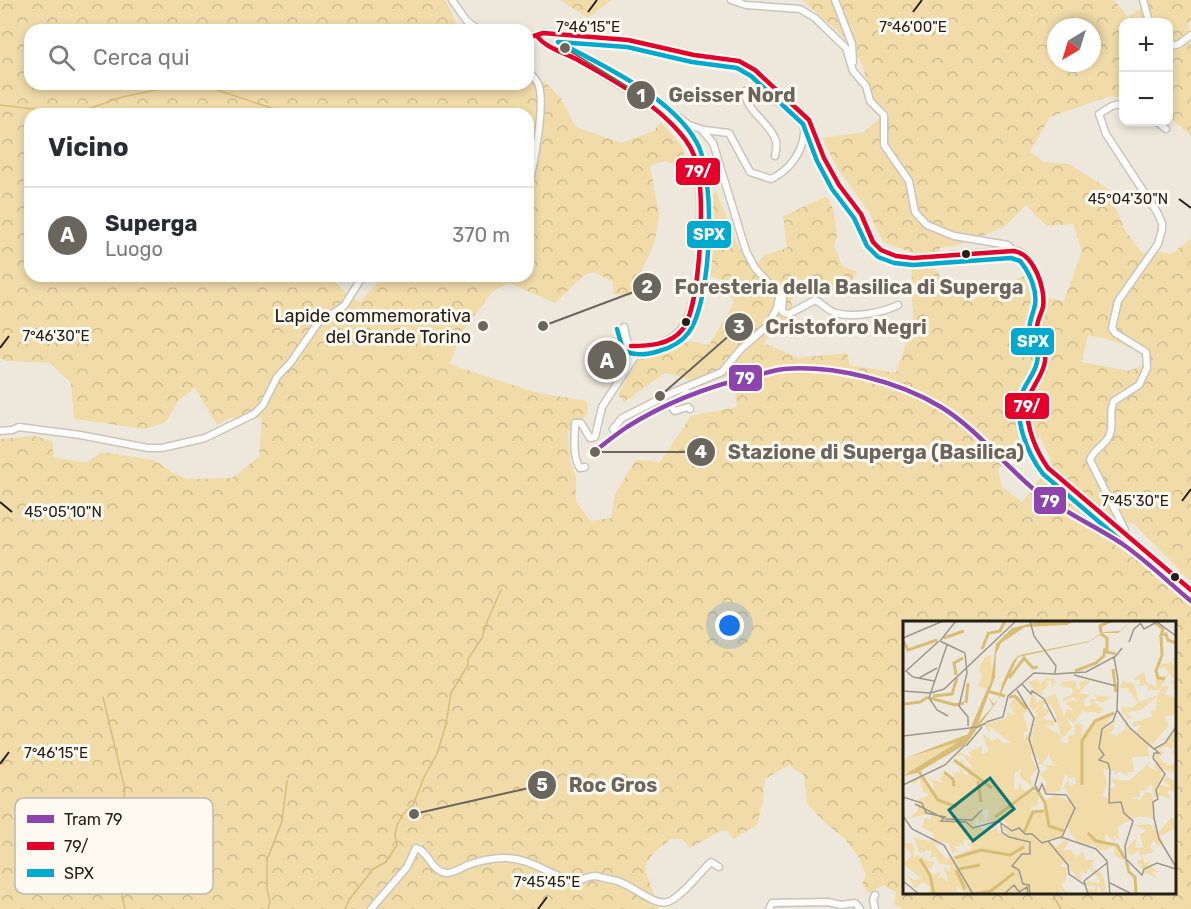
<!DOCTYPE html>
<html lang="it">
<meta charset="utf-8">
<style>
body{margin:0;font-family:Rubik,sans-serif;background:#f7f7f7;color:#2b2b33}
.controls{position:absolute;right:18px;top:18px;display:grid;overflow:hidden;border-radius:12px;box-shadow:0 3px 9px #0003}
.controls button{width:54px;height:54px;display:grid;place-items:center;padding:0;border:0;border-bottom:2px solid #e1e1e2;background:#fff;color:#2b2b33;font:30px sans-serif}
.compass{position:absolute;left:1047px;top:18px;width:54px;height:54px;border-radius:50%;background:#fff;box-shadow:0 3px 9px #0003;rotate:218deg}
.you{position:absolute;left:730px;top:626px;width:21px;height:21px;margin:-15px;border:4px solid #fff;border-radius:50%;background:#1a73e8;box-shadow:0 0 0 9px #1a73e833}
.badge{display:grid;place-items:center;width:39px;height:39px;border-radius:50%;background:#6b665d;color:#fff;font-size:20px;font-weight:700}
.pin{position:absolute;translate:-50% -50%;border:3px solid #fff;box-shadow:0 2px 6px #0006}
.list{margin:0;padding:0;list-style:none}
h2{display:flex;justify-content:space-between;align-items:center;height:78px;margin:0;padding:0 24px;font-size:26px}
h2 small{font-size:20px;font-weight:400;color:#7c7c81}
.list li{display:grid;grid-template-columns:39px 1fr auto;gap:18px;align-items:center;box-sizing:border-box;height:96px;padding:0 24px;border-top:2px solid #e1e1e2}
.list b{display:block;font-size:22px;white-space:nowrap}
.list p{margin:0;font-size:20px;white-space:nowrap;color:#7c7c81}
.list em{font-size:20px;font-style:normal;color:#7c7c81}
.icon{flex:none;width:33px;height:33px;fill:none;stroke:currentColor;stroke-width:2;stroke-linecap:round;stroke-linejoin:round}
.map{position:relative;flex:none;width:1191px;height:909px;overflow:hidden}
.search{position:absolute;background:#fff;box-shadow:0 3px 9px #0003;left:24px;top:24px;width:510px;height:66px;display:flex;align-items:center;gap:15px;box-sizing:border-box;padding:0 21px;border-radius:18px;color:#7c7c81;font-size:22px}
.panel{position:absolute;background:#fff;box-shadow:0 3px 9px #0003;left:24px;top:108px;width:510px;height:174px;border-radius:18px}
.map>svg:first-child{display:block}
.forest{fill:url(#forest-crowns);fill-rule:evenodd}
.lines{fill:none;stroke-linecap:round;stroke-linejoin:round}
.stream{stroke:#d8bd77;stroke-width:1.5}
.minor-casing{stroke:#cac5bc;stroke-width:9}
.minor{stroke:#fcfcfa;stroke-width:6}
.bus-1-casing{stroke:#fefaf1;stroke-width:9}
.bus-2-casing{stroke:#fefaf1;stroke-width:9}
.bus-1{stroke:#e4002b;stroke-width:4.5}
.bus-2{stroke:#00a9ce;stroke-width:4.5}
.tram-1-casing{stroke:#fefaf1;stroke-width:9}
.tram-1{stroke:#8e44ad;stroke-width:4.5}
.ticks{fill:none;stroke:#242018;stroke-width:2}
.bus-dot{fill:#242018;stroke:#fefaf1;stroke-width:2}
.poi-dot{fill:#6b665d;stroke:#fefaf1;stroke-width:2}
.labels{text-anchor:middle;stroke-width:6;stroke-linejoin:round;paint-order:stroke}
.poi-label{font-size:18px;fill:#242018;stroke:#fefaf1;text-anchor:end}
.inset-river{fill:none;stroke:#d8bd77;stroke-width:3}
.inset-road{fill:none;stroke:#9d988e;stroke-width:1.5}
.view{fill:#0f766e;fill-opacity:0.15;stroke:#0f766e;stroke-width:3}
.inset-edge{fill:none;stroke:#242018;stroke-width:3}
.key{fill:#fefaf1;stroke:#bdb9b0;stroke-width:1.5}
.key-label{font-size:16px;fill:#242018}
.ticks-label{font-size:15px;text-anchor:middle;fill:#242018;stroke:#fefaf1;stroke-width:6;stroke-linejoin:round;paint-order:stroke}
.leader{fill:none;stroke:#6b665d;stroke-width:2}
.callout-dot{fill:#6b665d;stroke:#fefaf1;stroke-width:2}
.mark-label{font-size:18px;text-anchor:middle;font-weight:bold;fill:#fff}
.callout-label{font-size:20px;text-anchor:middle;font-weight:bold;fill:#6b665d;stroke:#fefaf1;stroke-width:6;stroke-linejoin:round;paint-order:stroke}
.line-badge{stroke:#fefaf1;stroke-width:2}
.badge-label{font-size:16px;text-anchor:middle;font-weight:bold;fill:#fff}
</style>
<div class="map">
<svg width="1191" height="909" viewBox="0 0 1191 909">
<defs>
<pattern id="forest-crowns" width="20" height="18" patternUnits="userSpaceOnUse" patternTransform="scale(1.5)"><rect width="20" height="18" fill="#f0dba9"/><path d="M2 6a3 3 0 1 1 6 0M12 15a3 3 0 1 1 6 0" fill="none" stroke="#cebc91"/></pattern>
</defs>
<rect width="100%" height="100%" fill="#eee8dc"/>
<g class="forest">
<path d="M0 0H445L460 30H30V84H528V79L545 82 561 99 576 127 621 143 654 131 661 122 681 145 689 170 666 161 650 165 659 215 655 241 631 296 614 294 612 281 593 272 584 275 555 303 509 283 493 291 463 331 449 364 538 393 587 401 588 414 568 432 570 460 576 478V501L590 521 611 518 615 494 636 460 660 462 691 416 737 407 733 374 699 387 683 377 665 373 624 402 618 395 639 358 691 341 709 345 734 303 724 281 707 275 708 238 716 233 707 201 716 191 737 244 752 271 764 255 787 248 783 216 827 196 834 211 837 236 834 246 842 266 857 272 848 286 824 293 804 288 791 300 794 321 773 326 764 343 798 358 847 353 850 365 896 373 913 323 911 252 883 242 869 212 838 169 822 138 864 132 880 118 861 62 842 35 802 0H1114L1128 17 1141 8 1138 0H1191V21L1188 23 1191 47V136L1169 116 1168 22H1124L1123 98 1110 96 1050 117 1030 152 1044 162 1069 164 1107 188 1125 230 1142 253 1160 252 1172 254 1191 238V582L1133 523 1108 524 1129 552 1162 583 1191 599V909H904L894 904 896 892 883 885 869 894 862 884 866 875 858 856 845 839 823 821 807 803 804 775 789 765 765 779 763 800 757 825 734 839 727 831H720L690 848 682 839H671C661 847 647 856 645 869L659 909H374L415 852 428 840 412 849 405 866 368 909H0V439L34 436 52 441 54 457 85 463 102 452 154 460 170 471 187 479 232 478 259 457 262 418H230L217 425 195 388 178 401 166 422 145 429 74 419 71 383 50 363 7 361 0 358ZM1056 27H1092V63H1056ZM30 114H528V276H383L360 302 348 295 330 276H30ZM1026 205 1046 226 1073 224 1082 251 1064 301 1031 295 1024 276 970 301 945 284 935 268 940 248 959 245 1004 227ZM1088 335 1107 339 1139 351 1145 365 1128 371 1082 362ZM1040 437 1051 460 1041 478 1022 502 1002 487 998 469ZM904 622H1174V892H904Z"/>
<path d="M560 0H611L588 18Z"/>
</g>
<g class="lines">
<g class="stream">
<path d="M200 84 274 109 305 114"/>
<path d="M0 105 74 114 122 97 184 84"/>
<path d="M103 697 125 789 120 835 122 849 128 863 122 897 125 909"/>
<path d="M1051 892 1061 909"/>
<path d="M268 909 270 901 267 889V860L282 821 287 781"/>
<path d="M345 909 349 900 373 869 386 862 397 845 395 835 397 825 403 814 413 805 425 775 437 754 446 724 451 693 468 665V659L482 638 488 619 501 590"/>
</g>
<g class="minor-casing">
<g id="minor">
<path d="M452 0 467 21 479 30"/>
<path d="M731 0 746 5 800 9 815 18 846 48 853 71 866 86 870 101 884 115V145L909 181 915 212 927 225 954 236 1008 245 1013 251"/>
<path d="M835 0 852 44 853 62"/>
<path d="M1143 0 1149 22"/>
<path d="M537 36C541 44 573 57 583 63 620 86 686 118 697 163 702 184 700 206 700 227 700 260 699 290 686 321 678 341 648 351 628 345L624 327"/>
<path d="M528 38 543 33 628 40 694 55 739 61 755 70 809 120 824 158 839 185 861 214 873 242 881 250 896 256 913 258 1006 251C1010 251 1016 250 1020 252 1034 259 1044 290 1043 305 1042 313 1036 322 1037 331 1040 342 1047 350 1045 362 1042 379 1026 390 1027 408 1027 427 1036 453 1048 468L1191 590"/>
<path d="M1168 47 1179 44 1191 35"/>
<path d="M528 71C532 75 538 81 539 86 545 106 534 166 528 186"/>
<path d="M1124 103 1112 106 1099 114 1106 134 1157 212 1162 223V230L1158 244 1118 301 1112 328 1115 333 1146 352 1147 368 1139 385 1114 401C1108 412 1114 423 1110 434 1107 445 1093 449 1090 460L1125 530"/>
<path d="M1157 122 1166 129"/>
<path d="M704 130 729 133 750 172 771 179C788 171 802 154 804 134 805 127 801 122 803 115"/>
<path d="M775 156C776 151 777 145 776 141 770 122 745 111 745 91 760 85 790 111 802 120"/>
<path d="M778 292 783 297 782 311 784 313 789 314 815 300C822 303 828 311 836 313 853 318 882 313 898 305"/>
<path d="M672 402 687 393 684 388"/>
<path d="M673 409 675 411 688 407 690 409"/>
<path d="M613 429 622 418 674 392 722 372 741 349 767 326 777 308 779 298 777 292 755 268 746 251 713 143 701 129 689 125 666 108H661L657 111"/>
<path d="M0 431 12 430 19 427 80 435 148 448H162L205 438 254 414 263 405 277 377 291 362 318 323 344 306 361 279 367 276"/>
<path d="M585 467 580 468C572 457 575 436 575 423H581L590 438 595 437 602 407 641 347"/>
<path d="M371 909 407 867 416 848C429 851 431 872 447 873 454 873 461 868 468 865 479 861 492 858 504 858 529 858 546 872 568 880 579 884 585 876 595 876 601 877 607 879 613 880 630 882 652 906 667 902 680 899 701 871 711 862L719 867"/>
<path d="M769 909 772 903 828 902 841 905 855 903 860 909"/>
<path d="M875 909 873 900 875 895"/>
</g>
</g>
<use href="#minor" class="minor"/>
<g class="bus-1-casing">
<g id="bus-1">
<path d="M537 36C546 48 563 52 576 59 611 79 653 101 680 133 688 142 694 153 697 164 705 194 701 307 682 330 670 345 648 346 631 346"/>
<path d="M528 38 543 33 628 40 694 55 739 61 755 70 809 120 824 158 839 185 861 214 873 242 881 250 896 256 913 258 1013 251C1034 253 1046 289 1043 307 1041 315 1036 322 1037 330 1038 341 1047 349 1045 361 1043 378 1027 390 1027 408 1027 429 1036 451 1048 468L1191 590"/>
</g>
</g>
<g class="bus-2-casing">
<path id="bus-2" d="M617 329 623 350C634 356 647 355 659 351 670 348 682 342 689 332 712 299 716 178 697 143 672 97 602 65 558 42L627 47 692 62 737 68 751 76 803 124 817 161 832 189 854 218 867 246 878 257 894 263 913 265 1011 258 1020 261C1030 273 1039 293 1034 309 1032 316 1029 323 1029 331 1031 342 1040 351 1037 362 1035 373 1027 381 1023 391 1012 417 1027 453 1043 474L1186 596"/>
</g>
<use href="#bus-1" class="bus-1"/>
<use href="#bus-2" class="bus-2"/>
<g class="tram-1-casing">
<path id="tram-1" d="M591 454C603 445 615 435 627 427 665 403 710 386 753 376 763 374 774 370 784 369 834 365 898 381 941 407 977 429 1003 464 1036 491 1062 511 1093 525 1121 543 1146 560 1168 582 1191 601"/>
</g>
<use href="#tram-1" class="tram-1"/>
</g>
<path class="ticks" d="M588 12 597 0M913 12 922 0M1179 199 1191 208M0 348 9 336M1182 501 1191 489M0 502 12 512M0 764 9 752M538 909 547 897"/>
<g class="bus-dot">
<circle cx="966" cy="254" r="5"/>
<circle cx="686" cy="322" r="5"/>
<circle cx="1175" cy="577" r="5"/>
</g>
<circle class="poi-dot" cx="483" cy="326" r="6"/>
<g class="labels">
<g class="poi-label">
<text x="471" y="322">Lapide commemorativa<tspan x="471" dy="21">del Grande Torino</tspan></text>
</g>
</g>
<g transform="translate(903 621)">
<rect width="273" height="273" fill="#eee8dc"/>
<path d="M88 34 89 53 84 68 72 64 76 63 79 54 76 48 82 36Z" fill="#f0dba9"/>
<path d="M270 37 273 38V65L268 71 271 64 267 61 271 59 266 52 256 69H244L246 64 236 65 237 59H230L241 50 243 61 253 66V53L262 56 266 51 261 46 257 48V44L268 41 272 45ZM143 57 152 58 154 69 151 60 149 69 148 60H142L146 64 139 70 141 74 130 71 134 82 152 72 161 95 164 88 171 90 162 82 169 79 175 82 171 76 160 81V77L170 73 169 67 157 65 159 61 172 59 174 68 178 67 176 61 190 57 176 72 187 74 181 79 182 86 188 84 187 78 195 79 191 74 208 76 199 82 195 80H190L201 89 197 92 179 90 171 102 163 97 169 107 156 120 165 123V115L172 114V103L177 102 180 105 178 114 192 100 209 94 200 110 210 100H213L208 104H211L210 110 205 111 213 115 222 108V103L233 111 238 104 230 106V101L250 96 247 90 253 89 254 76 238 89 223 91 229 96 224 98 222 92 218 94 219 86 228 87 235 82 224 67H217L219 60 231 63 236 81 255 74 259 65H266L262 74 273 76V92L261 97 266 104 249 124 252 127 262 123 273 107V128L269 135 271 123 268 129 264 125 254 129 262 131 256 136 261 142 264 140 263 144 273 143 272 152 261 149 256 153H261L257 164 268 166 260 160 264 155 273 162V179L272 171 264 169 268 178 256 174 251 177 249 163 241 170 237 169V176L227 177 238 179 242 171 249 172 252 202 249 197 236 195 219 203 215 206 216 219 210 214 213 222 202 212V221L215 224 220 230 223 236 219 234 218 239 211 233 213 225 199 230 189 223 184 225 173 220 162 204 160 218H143L154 226 163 218 166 222 160 229H167L174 236 180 230 182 239H191L188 246 200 254 203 267 200 269 203 272V268L205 273H199L195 263 194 273H185L184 267 191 269 193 265H183L181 260 197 262 195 256 185 247 184 252 176 251 180 255 175 254 179 258 176 259 163 242 166 239 156 245 165 247 162 261 158 263 165 273 156 268 158 273H64L53 265 55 273H25L27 266 20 261 12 268 4 254 10 259 19 258 0 243 9 234 3 226 0 228V222H9L12 237 14 234 20 237 22 231 16 232 11 216 28 221 31 213 19 206 22 197 28 198V192L5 198 15 190V179L26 174 20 170 16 157 11 163 6 160 19 154 30 171V162L24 156 39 162 37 156 43 151 54 160 49 151 58 152 54 143 62 154H66L57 143 58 137 61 144 71 148 59 134 52 136 57 131 69 137 66 131 79 125V133L86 130 79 112 89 120 95 117 99 122H108L86 105 87 113 81 103 104 97V92L112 93 109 89 113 82 108 87 106 85 113 75 124 91 120 92 125 110 121 111V118L129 108 128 136 134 147 127 157 130 166 117 156 118 148 112 152 111 168 115 169 117 162 121 170 135 171V183L131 187 129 184 128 190 141 188 143 179 153 174 169 181 161 165 166 159 167 165 173 163 172 156 166 157 162 153 157 170 142 172 144 161 136 153 144 149 142 144 156 145 150 143 146 133 138 145 139 142 134 145 136 139 129 131 130 103H135L130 99 135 93 131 92 138 83 130 90 126 84 131 68 125 61 133 58 137 63ZM142 81 151 88 158 115 141 104 150 105 153 100 139 98 148 89 139 87ZM245 125 256 131 250 134 255 140 251 145 254 151 245 145 247 141 226 160 208 158 213 165 207 167 206 178 199 175 204 163 200 148 212 150 211 154 217 150 226 156 222 151H231L229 136 246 135ZM77 186 80 190 86 188 83 201 102 199 106 205 100 203V208L105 213 96 212 92 203 91 208 84 210 73 204 71 200 74 197 78 204V200L82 201 80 191 75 194ZM35 219 46 223 49 232 56 230 50 225 56 226 57 222 60 226 61 219H69L64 225 68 224 69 228 43 238 30 222 36 223ZM22 229 29 230 27 238 32 235 37 243 47 244 48 251 41 246 45 261 39 256 34 258 39 251 28 254 23 249 21 245 28 248 31 241 21 239ZM58 119 13 150 0 152V139ZM268 197 273 198V207L257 215 261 222 256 221V226L250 219 247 226 251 231 239 234 242 243 248 239 245 244 256 251H249L256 258 241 251 234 240 239 238 235 229 228 235 223 228 234 216 232 227 240 226 237 213 244 209 230 204 248 203 250 211V203L255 212Z" fill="#f0dba9" fill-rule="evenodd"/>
<path d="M137 0H172L164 4 122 6 98 22 93 33 92 56 75 102 90 85 86 77 91 83 95 79 99 63 109 42 111 39 115 35 121 33 187 20 197 13 201 11 217 10 228 0 219 9 215 12H200L186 21 115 36 95 79 63 123 14 152 0 155 55 121 0 138 65 113 88 59 93 23 109 7Z" fill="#d8bd77"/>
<path class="inset-river" d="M250 0 260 8 258 14 263 13 265 19 273 22M87 12 97 10 102 0M198 12 197 5 208 0M198 13 204 17V31L213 33M258 14 259 34 253 50 255 57 262 58M41 17 61 10M0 20 5 29 34 19M79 28 86 11M210 48 213 71M172 50 193 42 201 35 202 27M53 54 51 42 60 37M106 57 121 37 130 47 135 46M84 70 102 75M30 75 49 73 54 57M106 76 112 75 124 88M27 77 52 84 61 82M63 82 65 62M1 83 17 81 25 76M51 139 89 167M15 149 35 179 54 186M41 151 50 158 51 165M75 160 78 181M179 164V120L192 100 211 92M133 167 142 182 146 205 161 210M92 196 132 166M121 211 130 191 141 190M185 212 193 220 214 224 222 238M52 237 78 229 107 234 121 226M17 238 27 254 31 273M223 239 226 251 232 256 233 272M56 248 77 244M53 249 62 268M72 273 88 270 111 252"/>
<path class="inset-road" d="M127 0 131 15 153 45 152 52M238 3 241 8 254 1 273 15M0 17 40 0M37 20 62 32M37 20 53 0M226 21 231 8 238 2M44 24 26 77 34 89 45 95M62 32 64 52 56 85 65 96V105M211 36 215 59 214 89 227 107 251 128 262 122 273 106M152 53 183 51 213 35 219 27M171 54 213 65M16 57 34 47M31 60 10 56 3 50 36 20M119 63 128 73 129 70 141 78 153 101M114 69 131 97 126 118 136 150 132 164 136 171M0 70 28 72 41 68 113 0M214 89 210 100 199 108 196 127 201 134 196 139 205 142 207 149 206 182 218 181 221 192 230 200 222 225 223 238 239 254 241 248 254 242 273 248M83 101 100 96 105 75 131 52 152 53M0 115 75 106 83 102M63 125 79 106M251 128 256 132H251L250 137 262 153 253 169 255 178 250 181 251 197 256 218 273 246M0 164 42 144 62 124M136 170 139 163 143 173 164 174M0 176 19 182 23 192 42 196 38 200 63 201 70 207 95 200 109 210 116 207 122 213H129L139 222 158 216 193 228 204 240 207 273M12 183 40 197M0 195 9 208 41 224 70 273M42 198 69 199 79 189M98 203 99 211 106 216 127 221V233H119L109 245 116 249 120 263 126 264 127 273M159 216 172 187 164 175M145 220 165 244 166 253 182 264M0 260 16 273M207 262 229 273M101 273 111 264 116 271 124 266 125 273M185 273 181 260 204 242"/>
<path class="view" d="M87 157 111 188 70 220 46 189Z"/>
<rect width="273" height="273" class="inset-edge"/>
</g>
<rect x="15" y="798" width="198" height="96" rx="9" class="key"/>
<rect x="27" y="815" width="27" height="8" fill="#8e44ad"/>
<rect x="27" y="842" width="27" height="8" fill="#e4002b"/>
<rect x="27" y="869" width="27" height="8" fill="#00a9ce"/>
<g class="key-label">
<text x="64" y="825">Tram 79</text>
<text x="64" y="852">79/</text>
<text x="64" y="879">SPX</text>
</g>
<g class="ticks-label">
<text x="588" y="32">7°46'15"E</text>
<text x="913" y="32">7°46'00"E</text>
<text x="1128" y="204">45°04'30"N</text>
<text x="56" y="341">7°46'30"E</text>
<text x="1135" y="506">7°45'30"E</text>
<text x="63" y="517">45°05'10"N</text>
<text x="56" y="758">7°46'15"E</text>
<text x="547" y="887">7°45'45"E</text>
</g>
<path class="leader" d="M565 48L641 95M543 326L647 287M660 396L739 327M595 452L701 452M414 814L542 785"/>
<g class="callout-dot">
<circle cx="565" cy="48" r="6"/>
<circle cx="543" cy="326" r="6"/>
<circle cx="660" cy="396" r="6"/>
<circle cx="595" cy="452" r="6"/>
<circle cx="414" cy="814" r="6"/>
<circle cx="641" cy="95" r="15"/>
<circle cx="647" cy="287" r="15"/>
<circle cx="739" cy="327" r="15"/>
<circle cx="701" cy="452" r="15"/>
<circle cx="542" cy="785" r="15"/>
</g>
<g class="mark-label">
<text x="641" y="102">1</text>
<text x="647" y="293">2</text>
<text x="739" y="333">3</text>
<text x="701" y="458">4</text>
<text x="542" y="791">5</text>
</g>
<g class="callout-label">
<text x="732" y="102">Geisser Nord</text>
<text x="849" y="294">Foresteria della Basilica di Superga</text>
<text x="846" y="334">Cristoforo Negri</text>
<text x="876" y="459">Stazione di Superga (Basilica)</text>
<text x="613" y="792">Roc Gros</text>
</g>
<g class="line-badge">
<rect x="675" y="157" width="46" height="29" rx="6" fill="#e4002b"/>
<rect x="686" y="220" width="46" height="29" rx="6" fill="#00a9ce"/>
<rect x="1010" y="327" width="45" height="29" rx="6" fill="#00a9ce"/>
<rect x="728" y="364" width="35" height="28" rx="6" fill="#8e44ad"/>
<rect x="1004" y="392" width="46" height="28" rx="6" fill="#e4002b"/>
<rect x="1033" y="486" width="34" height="29" rx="6" fill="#8e44ad"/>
</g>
<g class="badge-label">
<text x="698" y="177">79/</text>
<text x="709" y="240">SPX</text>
<text x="1033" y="347">SPX</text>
<text x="745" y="384">79</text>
<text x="1027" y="412">79/</text>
<text x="1050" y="507">79</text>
</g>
</svg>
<div class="controls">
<button>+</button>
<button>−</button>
</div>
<svg class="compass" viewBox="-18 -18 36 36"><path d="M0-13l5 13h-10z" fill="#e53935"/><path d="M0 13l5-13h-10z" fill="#7c7c81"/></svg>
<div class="you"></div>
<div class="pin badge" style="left:607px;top:360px">A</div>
<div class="search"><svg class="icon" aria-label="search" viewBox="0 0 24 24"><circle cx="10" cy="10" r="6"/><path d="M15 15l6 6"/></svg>Cerca qui</div>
<section class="panel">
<h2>Vicino<small></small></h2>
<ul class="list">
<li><span class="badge">A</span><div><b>Superga</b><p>Luogo</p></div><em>370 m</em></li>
</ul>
</section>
</div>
